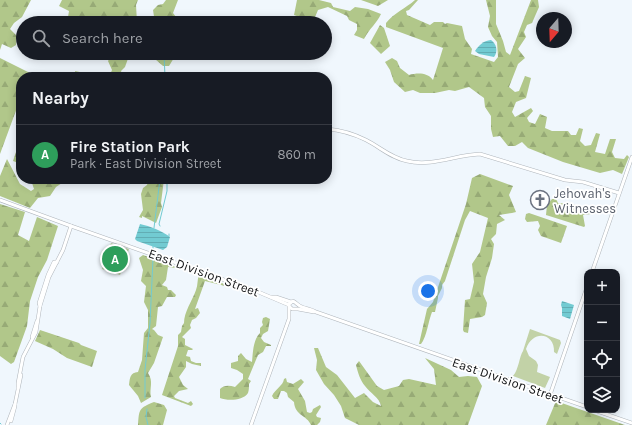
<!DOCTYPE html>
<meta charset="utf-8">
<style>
body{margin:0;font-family:Karla,sans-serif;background:#20242c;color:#f1f3f6}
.controls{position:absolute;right:12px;bottom:12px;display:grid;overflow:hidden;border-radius:8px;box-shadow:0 2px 10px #0003}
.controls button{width:36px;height:36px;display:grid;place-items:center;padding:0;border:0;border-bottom:1px solid #363941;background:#171b24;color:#f1f3f6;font:20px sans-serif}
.compass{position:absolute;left:536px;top:12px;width:36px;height:36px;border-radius:50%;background:#171b24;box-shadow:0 2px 10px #0003;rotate:199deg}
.you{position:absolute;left:428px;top:291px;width:14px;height:14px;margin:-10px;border:3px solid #fff;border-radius:50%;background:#1a73e8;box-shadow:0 0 0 6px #1a73e833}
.badge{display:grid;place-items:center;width:26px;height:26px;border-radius:50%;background:#d2a595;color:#fff;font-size:13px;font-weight:700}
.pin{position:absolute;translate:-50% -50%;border:2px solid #fff;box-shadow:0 1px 4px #0006}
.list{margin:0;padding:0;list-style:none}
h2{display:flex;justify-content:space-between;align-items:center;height:52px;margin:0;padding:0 16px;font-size:17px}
h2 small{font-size:13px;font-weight:400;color:#9ea1a6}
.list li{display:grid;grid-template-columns:26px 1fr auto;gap:12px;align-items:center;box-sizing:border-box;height:60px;padding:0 16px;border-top:1px solid #363941}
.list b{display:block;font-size:15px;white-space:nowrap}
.list p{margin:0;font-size:13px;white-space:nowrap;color:#9ea1a6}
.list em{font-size:13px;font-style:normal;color:#9ea1a6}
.icon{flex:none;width:22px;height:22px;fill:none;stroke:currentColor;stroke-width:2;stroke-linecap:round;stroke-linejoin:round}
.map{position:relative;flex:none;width:632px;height:425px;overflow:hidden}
.search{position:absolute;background:#171b24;box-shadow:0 2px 10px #0003;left:16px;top:16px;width:316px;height:44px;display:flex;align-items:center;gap:10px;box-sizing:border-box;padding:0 14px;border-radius:22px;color:#9ea1a6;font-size:15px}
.panel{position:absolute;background:#171b24;box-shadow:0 2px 10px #0003;left:16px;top:72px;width:316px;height:112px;border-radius:16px}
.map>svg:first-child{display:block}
.green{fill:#c2d2a7}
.forest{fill:url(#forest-firs)}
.water{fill:url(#water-rules)}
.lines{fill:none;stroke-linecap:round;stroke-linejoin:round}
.stream{stroke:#72cbd2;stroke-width:1}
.minor-casing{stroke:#afb5bb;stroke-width:4}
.minor{stroke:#fff;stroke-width:3}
.labels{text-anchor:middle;stroke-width:3.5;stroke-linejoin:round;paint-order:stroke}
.worship-label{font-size:13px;fill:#5b616d;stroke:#fff;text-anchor:start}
.street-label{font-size:13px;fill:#121416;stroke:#fff}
</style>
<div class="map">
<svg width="632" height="425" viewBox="0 0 632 425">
<defs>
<pattern id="forest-firs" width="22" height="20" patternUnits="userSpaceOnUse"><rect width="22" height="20" fill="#b1c78a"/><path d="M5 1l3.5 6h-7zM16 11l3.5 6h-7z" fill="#97aa76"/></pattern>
<pattern id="water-rules" width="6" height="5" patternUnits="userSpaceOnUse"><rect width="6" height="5" fill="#72cbd2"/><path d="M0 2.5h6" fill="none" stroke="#62adb4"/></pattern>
</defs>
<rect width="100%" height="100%" fill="#f0f7fd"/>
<g class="green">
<path d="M111 243 129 249 120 275 102 269Z"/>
<path d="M530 329 560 340 561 343 557 354 554 352C555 333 533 329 526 349L529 356 536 361 538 365 537 372 550 377 545 388 513 376C519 369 519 357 523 351Z"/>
</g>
<g class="forest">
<path d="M0 0H31L22 17 14 23 10 29 17 36 16 45 11 48 2 44 0 50Z"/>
<path d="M62 0H138L136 5 137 22 136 23H103L97 21 95 23H86L88 20 85 17 80 23H67L69 11 59 6Z"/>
<path d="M166 0H178L173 13 176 17V21L175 23H155L153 10 158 5 163 4Z"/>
<path d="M297 0H319L331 3 333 7 350 11 355 7 368 9 381 14C377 23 369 29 364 39L354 35 357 30V24L349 20 347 16 328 7 318 10 313 22 294 15Z"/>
<path d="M361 0H388L378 6Z"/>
<path d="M415 0H418L409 10 406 11 407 15 430 25 434 22H443L445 24 447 23 462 26 465 39 472 49 471 54 494 62 498 57 497 42 492 36 488 27 490 16 486 0H496V24L503 41 506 52 510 55 531 0H538L539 7 532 23 527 25 524 32 526 37 518 49 525 58 518 64 509 87 515 92 519 91 525 76 531 78 526 98 516 102 512 112 515 117 531 108 533 111 527 118 529 122 535 124 540 114 547 117 545 128 552 131H568L571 135H576L579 128 583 129 580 141 585 146 591 145 596 133 600 134 595 152 605 154 610 139H616L612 152 615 158 624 159 627 155 629 157 622 174 613 170 600 173 563 162 528 148 522 142 515 146H508L500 136 493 137 491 129V116L485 107 484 98 469 87 455 91 449 90 435 93H420L413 90 405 92 394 82 390 70 385 62 392 58 397 61 400 68 409 75C417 73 427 72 433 80L443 48 386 27V23C394 13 406 8 415 0Z"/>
<path d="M380 25 384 28 390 46 381 54 370 43Z"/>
<path d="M113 53H130L125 67 121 71 123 77H109L112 70 108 61Z"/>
<path d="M157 53H177L169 66H163L155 59Z"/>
<path d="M0 58 30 73 28 77H21V97L0 154Z"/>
<path d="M75 71 103 77H79L76 76Z"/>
<path d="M21 145V164L13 161 17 149Z"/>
<path d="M7 159 20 184 31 191 34 189 32 183V179H68L56 187 50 196 38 198 30 208 0 196V176Z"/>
<path d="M480 174 513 186 509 195 516 212 512 213 499 215 505 220 497 224 496 234 491 239 494 244 492 258 486 277 483 294 487 303 485 315 482 317 470 319 468 333 464 332 463 330 465 300 470 299 474 282 472 264 480 252 488 218 470 211 465 220 445 281 442 285V288L438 296V298L435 312H432C428 322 427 336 421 344H419L427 309 433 302 466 204 472 178Z"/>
<path d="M149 179H164L161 203 162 207 156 223 142 216V218L139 217 143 210 141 194 143 188 147 185Z"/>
<path d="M552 199H556L558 203C572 203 586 207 598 213L583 215 585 226 584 227 546 215 547 205Z"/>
<path d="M0 204 25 212 18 235 29 241 37 217 58 226 47 260 38 277 30 301 27 326 14 362 11 364 0 356Z"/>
<path d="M529 213 567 226 561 243 541 236 538 230 540 226 538 221 527 222 525 219 526 214Z"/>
<path d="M143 255 176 267V268L168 267 166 280 162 285 167 287 168 290H171L176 295 175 297H167L162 306 158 307 156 326 152 329 154 330 158 335 163 337 154 363 148 373C154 382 149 388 151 397L141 403 138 396 129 385C130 377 130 373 138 372L142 360 144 333 148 328V310L144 302 146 286 141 281 143 270 139 258Z"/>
<path d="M199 275 230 286 229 287 205 281 195 309 198 308 200 313 196 318 192 320 190 325 191 328 182 337 185 339V345L193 349 192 350H188L186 356 190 357 191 361 196 363H201V366L192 364 186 361V367L179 377 183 385 188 389 179 391 174 396 175 398 188 403 191 401 193 404 191 406 162 395 178 346V335L181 332 182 326 184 323C184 312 192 301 196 290 198 285 197 280 199 275Z"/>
<path d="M266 317 270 319 268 331 263 334 261 338 264 342 271 345V346H266L263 352 258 355 248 379 251 381 249 384C249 387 249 390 248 393 243 401 227 401 220 398V389C224 385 229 385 235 387L243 379V374L237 370 231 368V363L238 361V356L241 353 246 359 252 362C253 352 253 340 260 333V328L263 325 262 322 263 318Z"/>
<path d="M40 330 79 343 81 345 97 351 92 367 67 358 53 349 35 341Z"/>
<path d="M314 348H318L326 367 337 375 355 398 364 393 373 402 381 406C380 398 370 393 365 386 360 380 358 373 356 365L359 361 377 386 384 390 399 386 403 380 409 379 436 385 434 369 425 358 451 370 459 377 468 376 477 377 482 386 468 425H359L345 418 341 406 334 395 324 384 316 370 317 360Z"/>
<path d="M286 378 287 382 293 384 301 379 304 382 298 389 305 401 307 412 310 413 312 412 313 409 320 405 321 407 316 415 317 417 321 418 320 422 317 425H311C307 415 295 416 294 402L288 397 287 393 284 391H281L278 399H274L272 396C275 389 283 386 284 379Z"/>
<path d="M556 401 625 425H546Z"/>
<path d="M154 402 164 405 167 410 163 425H138C139 409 139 408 154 402Z"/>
</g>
<g class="water">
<path d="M491 40C497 44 498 52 494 57L479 54 475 51C479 45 483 41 491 40Z"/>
<path d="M140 224C150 226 162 231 170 237L167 247 163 250 137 241 135 239Z"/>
<path d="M562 301 574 305 570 319 562 316V308L561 305Z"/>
</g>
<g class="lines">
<g class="stream">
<path d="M166 23V22"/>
<path d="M164 53 165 77"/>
<path d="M160 226 159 224 167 191V179"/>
<path d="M154 228 160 179"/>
<path d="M169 236V234"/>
<path d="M153 250V245"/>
<path d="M145 398V370L150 323 153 259"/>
<path d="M147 409 146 417 148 425"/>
<path d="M0 423 1 424"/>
</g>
<g class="minor-casing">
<g id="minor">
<path d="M327 129C340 130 354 134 366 140 380 147 391 158 407 161 432 167 455 155 480 154L565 180 583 182 619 193"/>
<path d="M0 200 71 226 256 291 289 305"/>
<path d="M592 272 632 157"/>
<path d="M271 297H276L291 302"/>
<path d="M40 306 49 277 63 250 71 226"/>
<path d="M290 307 292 309H298L314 312"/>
<path d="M32 337 37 321"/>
<path d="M18 388V383L23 357 36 332 40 306 39 303 48 275 54 262H57"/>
<path d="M550 395 587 287"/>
<path d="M594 410 632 423"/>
<path d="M11 421 15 406V404"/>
<path d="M7 425 15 404 21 375"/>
<path d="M251 425 289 319V304L293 301C297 303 298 306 302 307 307 309 311 309 316 312L587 407"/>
</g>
</g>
<use href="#minor" class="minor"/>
</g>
<defs>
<g id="church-ring" transform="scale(1)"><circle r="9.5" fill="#fff" stroke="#6b7280" stroke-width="1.5"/><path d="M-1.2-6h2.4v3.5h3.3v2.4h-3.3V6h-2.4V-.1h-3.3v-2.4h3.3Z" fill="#6b7280"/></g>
</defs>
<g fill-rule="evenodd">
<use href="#church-ring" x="540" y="200"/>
</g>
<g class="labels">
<g class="worship-label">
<text x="554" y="198">Jehovah's<tspan x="554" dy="15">Witnesses</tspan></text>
</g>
<g class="street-label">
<text transform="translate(204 272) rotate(20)" y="5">East Division Street</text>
<text transform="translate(508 380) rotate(19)" y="5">East Division Street</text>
</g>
</g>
</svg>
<div class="controls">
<button>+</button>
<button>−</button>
<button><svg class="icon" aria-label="locate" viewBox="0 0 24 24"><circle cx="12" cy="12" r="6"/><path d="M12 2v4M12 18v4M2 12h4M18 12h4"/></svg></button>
<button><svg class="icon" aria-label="layers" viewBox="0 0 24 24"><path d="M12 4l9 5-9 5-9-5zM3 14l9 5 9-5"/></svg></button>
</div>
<svg class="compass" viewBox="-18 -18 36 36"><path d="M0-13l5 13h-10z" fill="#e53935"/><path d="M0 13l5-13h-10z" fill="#9ea1a6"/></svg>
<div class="you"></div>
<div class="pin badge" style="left:115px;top:259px;background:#2e9e5b">A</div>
<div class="search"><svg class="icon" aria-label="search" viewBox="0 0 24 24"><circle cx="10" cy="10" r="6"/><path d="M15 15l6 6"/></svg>Search here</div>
<section class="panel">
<h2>Nearby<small></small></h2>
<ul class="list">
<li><span class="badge" style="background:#2e9e5b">A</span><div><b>Fire Station Park</b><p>Park · East Division Street</p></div><em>860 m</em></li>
</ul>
</section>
</div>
